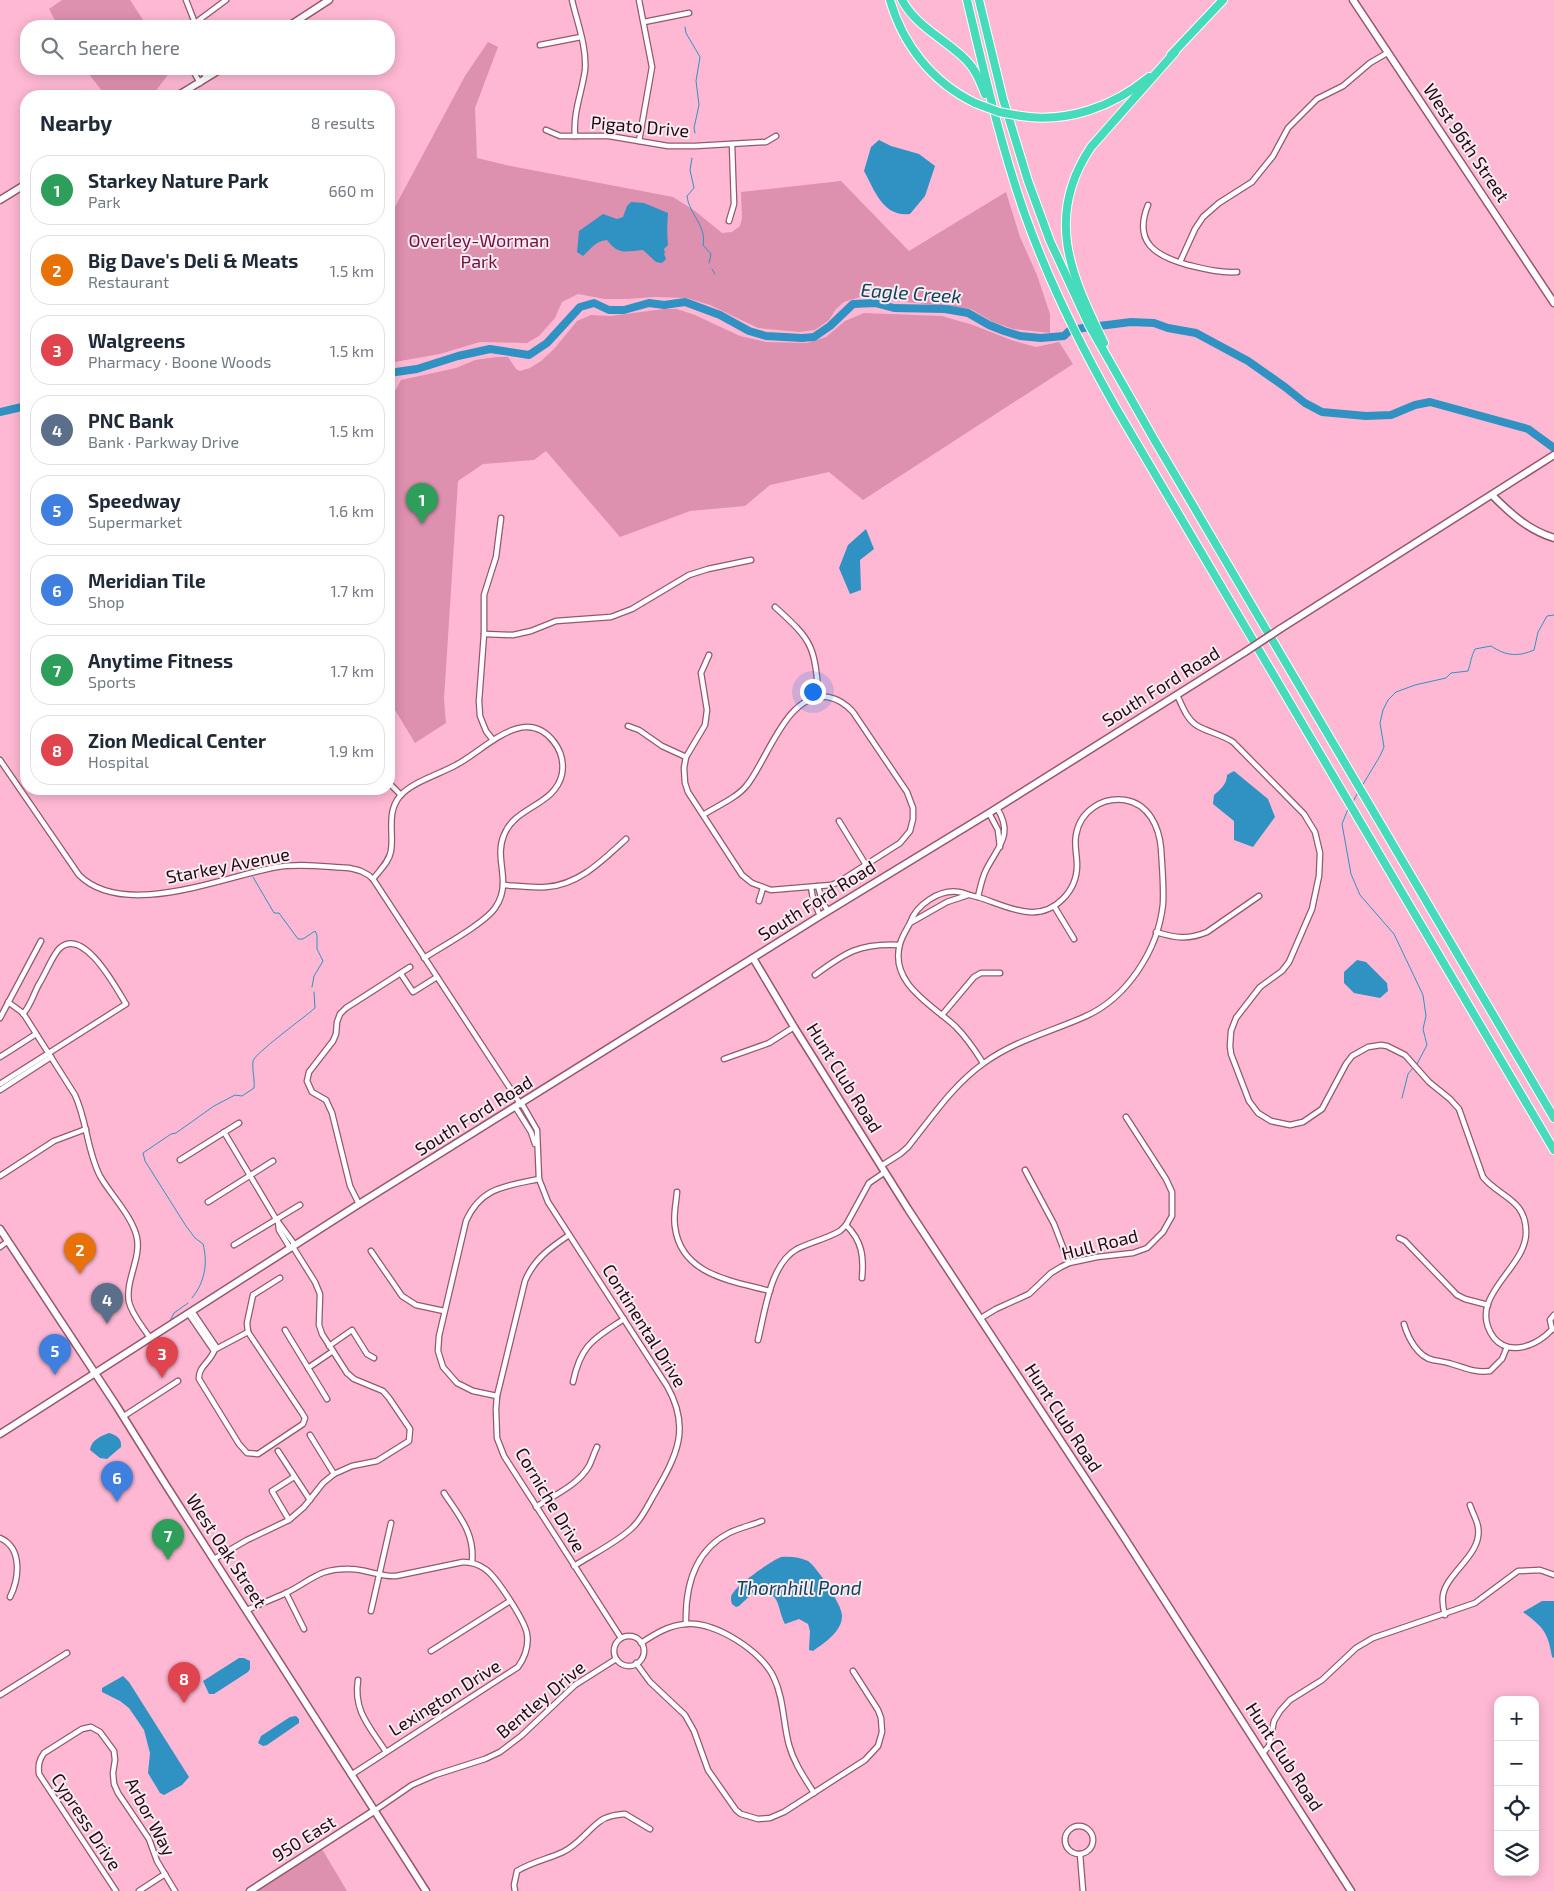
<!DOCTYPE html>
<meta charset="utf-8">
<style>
body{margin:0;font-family:"Exo 2",sans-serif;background:#f6f6f7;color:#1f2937}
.controls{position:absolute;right:15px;bottom:15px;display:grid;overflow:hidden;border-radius:10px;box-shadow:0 2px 12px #0003}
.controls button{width:45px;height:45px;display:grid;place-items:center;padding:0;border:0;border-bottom:1px solid #e0e1e3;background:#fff;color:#1f2937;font:25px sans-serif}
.you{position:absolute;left:812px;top:691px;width:18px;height:18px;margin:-12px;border:4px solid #fff;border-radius:50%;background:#1a73e8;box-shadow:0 0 0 8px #1a73e833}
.badge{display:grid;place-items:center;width:32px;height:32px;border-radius:50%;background:#2563eb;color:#fff;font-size:16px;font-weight:700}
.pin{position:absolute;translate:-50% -41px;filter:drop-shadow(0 1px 2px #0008)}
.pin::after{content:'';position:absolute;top:26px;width:18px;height:15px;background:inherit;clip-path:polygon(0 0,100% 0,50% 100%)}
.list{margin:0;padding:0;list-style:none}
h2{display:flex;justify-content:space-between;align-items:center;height:65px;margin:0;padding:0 20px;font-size:21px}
h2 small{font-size:16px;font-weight:400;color:#747a83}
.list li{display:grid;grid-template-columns:32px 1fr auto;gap:15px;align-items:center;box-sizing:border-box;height:70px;margin:0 10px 10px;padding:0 10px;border:1px solid #e0e1e3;border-radius:20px}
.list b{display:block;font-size:19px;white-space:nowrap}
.list p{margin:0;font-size:16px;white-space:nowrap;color:#747a83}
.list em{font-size:16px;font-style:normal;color:#747a83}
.icon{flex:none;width:28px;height:28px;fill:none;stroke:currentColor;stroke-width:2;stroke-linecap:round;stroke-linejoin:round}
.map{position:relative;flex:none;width:1554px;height:1891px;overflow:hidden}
.search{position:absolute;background:#fff;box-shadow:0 2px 12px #0003;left:20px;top:20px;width:375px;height:55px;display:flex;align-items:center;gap:12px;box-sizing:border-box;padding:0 18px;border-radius:20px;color:#747a83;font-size:19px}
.panel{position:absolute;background:#fff;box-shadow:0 2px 12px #0003;left:20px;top:90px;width:375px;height:705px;border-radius:20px}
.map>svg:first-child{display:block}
.green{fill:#de90af}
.water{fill:#2f92c2}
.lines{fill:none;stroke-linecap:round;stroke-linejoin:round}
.stream{stroke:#2f92c2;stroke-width:1}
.river{stroke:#2f92c2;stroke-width:8}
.street-casing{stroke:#955770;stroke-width:7}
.secondary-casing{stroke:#955770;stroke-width:9}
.highway-casing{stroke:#fff;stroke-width:10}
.street{stroke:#fff;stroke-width:4.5}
.secondary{stroke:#fff;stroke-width:6}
.highway{stroke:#46dbba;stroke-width:8}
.secondary-bridge-casing{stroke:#955770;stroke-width:9;stroke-linecap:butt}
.highway-bridge-casing{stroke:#fff;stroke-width:10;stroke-linecap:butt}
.secondary-bridge{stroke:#fff;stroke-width:6}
.highway-bridge{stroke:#46dbba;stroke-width:8}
.labels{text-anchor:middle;stroke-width:4;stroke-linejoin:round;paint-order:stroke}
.street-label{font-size:18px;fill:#210914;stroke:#faebf1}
.park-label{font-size:18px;fill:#721045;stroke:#faebf1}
.water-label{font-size:19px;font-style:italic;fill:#0b425c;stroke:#faebf1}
</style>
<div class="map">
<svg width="1554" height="1891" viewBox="0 0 1554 1891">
<rect width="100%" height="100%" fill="#feb8d3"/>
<g class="green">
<path d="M62 0H130L147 26H58L49 9Z"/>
<path d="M488 42 498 47 475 108 477 158 506 165 673 197 695 211 722 233 732 232 740 226 742 218 741 192 841 181 909 251 1006 192 1020 237 1037 275 1050 314V333L1013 329 993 322 971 309 860 297 844 302 836 309 829 320 815 330 800 332 758 328 710 305 687 298 655 297 626 299H605L578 294 562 302 555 318 539 336 527 343 480 342 440 354 389 363V218L465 76Z"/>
<path d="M85 69H169L170 72 152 96H106Z"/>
<path d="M664 309H677L695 315 740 336 766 342 807 343 826 337 845 321 864 313 942 316 973 325 1011 340 1036 347 1059 342 1073 364 863 500 829 472 770 485 745 506 690 511 620 537 546 451 534 460 483 464 458 481 444 699 446 723 415 743 389 700V402L401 380 456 368 475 360 496 357H508L516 369 520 371 530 368 541 361 554 349 577 321 591 315 610 316Z"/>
<path d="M322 1849 347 1891H257Z"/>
</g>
<g class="water">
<path d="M879 140 891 146 919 154 935 166 925 196 910 214C883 217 875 191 864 171L871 147Z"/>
<path d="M631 202 644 203 668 213C667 225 667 234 668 245L664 249 665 253 664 254 666 259 662 263 656 262 643 250C626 251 619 256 607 240 595 241 591 249 583 256L577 252 579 231 603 214 617 219 623 217 627 206Z"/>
<path d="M866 529 874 549 860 560 861 590 850 594 839 568 848 545Z"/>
<path d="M1234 771 1268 799 1275 817 1253 847 1234 840V821L1213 804 1214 795C1220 790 1227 784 1227 775Z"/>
<path d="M1357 960 1366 962 1387 983 1388 991 1380 998 1354 993 1344 983V972Z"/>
<path d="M109 1433C116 1435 122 1438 121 1447L107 1459 100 1458 90 1450C91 1440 101 1436 109 1433Z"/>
<path d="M781 1557C790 1556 800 1557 808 1561 817 1567 843 1606 842 1616 842 1632 824 1643 813 1651L809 1650 810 1631 808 1624 799 1619 785 1624C776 1606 782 1591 755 1591L739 1606 736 1607 732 1604C731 1601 730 1596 733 1593 738 1584 771 1561 781 1557Z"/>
<path d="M1542 1601H1554V1658L1552 1657C1548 1632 1543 1627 1523 1612Z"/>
<path d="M239 1658H244L250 1661V1669L248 1672 214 1694H209L203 1681Z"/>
<path d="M123 1676 129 1682 189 1777 182 1785 164 1795 160 1793 148 1773 150 1753 144 1730 129 1708 120 1701 102 1692V1688Z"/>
<path d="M296 1716 299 1719V1723L267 1745 263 1746 258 1743 261 1736 290 1717Z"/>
</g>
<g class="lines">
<g class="stream">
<path d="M685 27 686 33 700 57 696 81 699 105 694 128 695 133"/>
<path d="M692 158 690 170 694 188 687 196C689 214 707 226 703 245L711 254 709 263"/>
<path d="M712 269 715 274"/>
<path d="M1362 786 1380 756 1384 747 1380 723 1383 710 1388 700 1396 692 1415 685 1446 678 1451 673 1468 671C1471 663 1471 656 1475 649L1491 646C1506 656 1518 657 1534 650L1538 632 1547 616 1554 615"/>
<path d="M1353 802 1358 792"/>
<path d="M1348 809 1342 824 1351 874 1360 895 1394 934 1423 995 1426 1016 1423 1029 1427 1045 1417 1064"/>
<path d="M253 877 274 913H279L298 939H303L315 931 317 935V949L323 961 314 976 312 987"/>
<path d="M1402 1098 1408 1074 1412 1069"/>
<path d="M192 1298C205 1282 208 1263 203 1244L195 1238 186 1226 145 1161 143 1153 171 1134 176 1133 214 1106 235 1095 242 1096 254 1088C255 1078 252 1072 253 1061 255 1053 305 1017 315 1008L314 992"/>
<path d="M171 1319 174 1313 188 1303"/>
</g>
<g class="river">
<path d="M389 373 417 369 458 356 490 349 529 355 547 343 580 307 594 303 609 310H624L649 303 664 305 685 302 720 315 749 331 766 336 802 338 814 337 830 326 853 304 875 303 894 308 945 309 968 313 989 325 1004 331 1020 336 1041 338 1064 336 1069 331 1083 328 1131 322 1154 323 1168 328 1196 333 1248 361 1285 387 1305 403 1322 412 1366 416 1391 415 1415 405 1430 402 1528 429 1554 448"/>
<path d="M0 412 26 406"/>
</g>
<g class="street-casing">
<g id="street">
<path d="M186 0 195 23"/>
<path d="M572 0C577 22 587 47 585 70 582 93 573 111 575 136"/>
<path d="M639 0 652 67 639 141"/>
<path d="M644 22 689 13"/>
<path d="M191 26 226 0"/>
<path d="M540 45 581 37"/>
<path d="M192 69 200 83"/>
<path d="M201 69 207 78"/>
<path d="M546 130 560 136H609L668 146H695L766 142 776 136"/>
<path d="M1148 205C1133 242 1155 256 1188 265 1205 269 1219 273 1237 272"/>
<path d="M729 221 734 204 732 144"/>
<path d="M1180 262 1195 229 1203 217 1219 203 1252 182 1273 156 1288 128 1317 99 1343 86 1370 63 1387 53"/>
<path d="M775 607C814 642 814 646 819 697"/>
<path d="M484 634 513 635 531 631 556 621 611 617 632 609 689 575 708 569 751 560"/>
<path d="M1177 695C1182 705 1186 718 1196 725 1207 732 1221 734 1233 742L1304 814 1315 832 1320 853 1319 876 1312 909 1289 962 1282 971 1260 987 1236 1018 1231 1031 1230 1046 1231 1054 1249 1101 1258 1113 1271 1121 1290 1125 1303 1122 1322 1109 1346 1064 1352 1056 1368 1047 1381 1045 1387 1046 1405 1055 1429 1082 1450 1099 1459 1109 1483 1177C1499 1197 1526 1199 1526 1232 1527 1269 1464 1297 1494 1338 1508 1355 1531 1347 1545 1336 1549 1333 1550 1330 1554 1329"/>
<path d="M628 726 639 730 662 746 686 757"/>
<path d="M493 740 486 731 480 716 479 701 484 634V595L496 557 501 518"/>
<path d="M0 760 79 875C124 920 225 876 277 867 301 863 326 867 349 868 359 870 366 872 373 879L521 1105"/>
<path d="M389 783 401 795"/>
<path d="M989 813 998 830 1000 847"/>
<path d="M703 815C717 806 737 798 747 785 768 759 787 691 828 697 838 699 846 704 853 712L907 792 913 808V819L910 831 900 843 839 882 831 885 771 890 752 883 742 875 688 792 685 783 684 768 686 757 705 725 707 710 701 673 709 655"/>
<path d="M839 821 866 865"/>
<path d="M373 879C380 870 389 862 391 851 394 832 386 813 400 796 412 782 440 774 456 765 484 751 524 703 554 742 561 751 564 762 562 774 555 806 515 806 504 835 497 851 503 866 503 883 503 891 500 901 495 908 485 923 441 947 424 958"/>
<path d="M503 885C517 886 532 888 546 887 579 885 603 860 626 839"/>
<path d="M818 886 822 901 828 911"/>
<path d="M811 887 813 899 820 916"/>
<path d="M968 895 947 902 910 923C916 905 939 889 959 892 965 893 971 896 978 897 980 888 982 878 986 870 998 846 1014 835 997 808"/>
<path d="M759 901 763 888"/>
<path d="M1054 906 1074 939"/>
<path d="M910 923C907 929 902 936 900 944 889 983 932 1005 955 1026 966 1037 975 1050 983 1063"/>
<path d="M1156 932C1175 938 1188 940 1207 932L1259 896"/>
<path d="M401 974 413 992 437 977"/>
<path d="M815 975C846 952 860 943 899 945"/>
<path d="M8 1002 23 1013 75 1095C87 1121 87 1151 100 1176 110 1194 133 1217 137 1238 141 1259 125 1281 129 1302 132 1315 143 1327 150 1338"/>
<path d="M942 1015 974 977 981 973H1000"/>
<path d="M0 1018 41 941"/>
<path d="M0 1057 36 1034"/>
<path d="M724 1059 769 1043 794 1027"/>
<path d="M0 1084 126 1004C116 988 84 927 60 948 53 954 45 975 39 984 33 995 31 1005 23 1014"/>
<path d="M0 1090 51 1057"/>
<path d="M522 1104 537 1130 539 1179 548 1202 667 1386C691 1428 677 1455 655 1493 648 1505 642 1519 632 1528 616 1543 593 1554 574 1566"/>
<path d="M516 1108 531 1132 535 1144"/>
<path d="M224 1132 276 1219 295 1245"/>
<path d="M180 1160 239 1123"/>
<path d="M881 1166 900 1154 908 1147C932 1117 953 1085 984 1063 1014 1041 1050 1032 1084 1017 1126 999 1158 951 1163 904 1164 886 1162 866 1161 848 1159 827 1149 804 1125 800 1102 797 1080 811 1076 835 1074 845 1077 855 1077 865 1077 891 1055 914 1029 912 1012 911 994 902 978 897"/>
<path d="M1025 1170 1054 1224 1069 1263"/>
<path d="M0 1176 54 1141 86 1129"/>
<path d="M677 1192C676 1204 673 1216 675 1227 681 1275 732 1281 770 1291"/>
<path d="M208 1202 273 1161"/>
<path d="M359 1204 350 1186 332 1113 326 1100 312 1092 307 1081 309 1072 333 1041 336 1034 337 1022 340 1014 346 1008 410 967"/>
<path d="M278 1222 279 1230 290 1248"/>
<path d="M846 1225C862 1241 864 1256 862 1278"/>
<path d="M569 1235C550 1248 534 1259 525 1281L497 1396 496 1409 497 1438 504 1456 621 1638"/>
<path d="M1399 1238 1405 1241 1457 1295 1465 1299 1488 1305"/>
<path d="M234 1245 300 1205"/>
<path d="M0 1247 8 1241"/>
<path d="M371 1251 402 1296 416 1305 444 1311"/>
<path d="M192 1311 217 1348"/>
<path d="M188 1313 214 1351"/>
<path d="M981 1318 996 1309 1029 1294 1051 1273 1061 1267 1069 1263 1097 1257 1133 1253 1147 1248 1163 1232 1172 1216V1192L1166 1179 1126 1117"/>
<path d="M1404 1324C1408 1338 1418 1357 1433 1360 1439 1361 1446 1362 1452 1364 1466 1368 1475 1373 1490 1371L1502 1359 1507 1347"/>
<path d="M1552 1329 1550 1320 1554 1315"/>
<path d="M285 1330 327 1399"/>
<path d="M248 1332 247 1323 253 1295 280 1278"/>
<path d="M758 1340C765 1312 770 1264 797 1249 811 1242 826 1239 840 1231L846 1225 869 1183 885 1172"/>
<path d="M329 1346 352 1330 367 1354 374 1358"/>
<path d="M216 1349 248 1332"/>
<path d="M214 1351C210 1362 198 1367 199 1379L239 1444 247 1453 258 1454 303 1424 305 1418 302 1413 248 1332"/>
<path d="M308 1368 333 1351"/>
<path d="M573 1382C581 1344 594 1339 624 1319"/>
<path d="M497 1396 473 1391 457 1383 443 1367 438 1351 439 1336 466 1221C481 1187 506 1186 539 1179"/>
<path d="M124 1416 178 1381"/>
<path d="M310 1435 334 1474"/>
<path d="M278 1451 310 1500"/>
<path d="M444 1493C459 1516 475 1533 472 1562"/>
<path d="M536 1507C554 1495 578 1485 589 1466 592 1460 594 1453 597 1447"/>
<path d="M289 1520 272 1491 294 1477"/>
<path d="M0 1538C23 1548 19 1579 10 1597"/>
<path d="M214 1559 247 1540 289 1520 304 1507 323 1483 334 1474 352 1466 377 1461 409 1441 410 1429 389 1398 383 1391 354 1379 347 1373 322 1334 319 1325 320 1294 315 1282 293 1247"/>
<path d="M286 1593 304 1629"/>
<path d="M247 1610C260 1604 273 1599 286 1593 311 1581 318 1568 350 1569 366 1569 380 1577 396 1576L463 1562C471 1562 478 1564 485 1569 496 1576 525 1621 527 1634 529 1646 525 1657 518 1667L351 1775"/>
<path d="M371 1611 391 1523"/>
<path d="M1445 1615C1443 1608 1442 1602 1443 1595 1447 1572 1483 1554 1478 1527 1477 1520 1472 1512 1470 1505"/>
<path d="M686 1624C685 1588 694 1551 729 1533 739 1528 752 1525 762 1521"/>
<circle cx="629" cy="1651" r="15"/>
<path d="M641 1643C655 1634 669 1625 686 1624 715 1621 763 1652 774 1678 784 1699 783 1723 789 1745 794 1763 804 1777 814 1793"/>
<path d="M431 1651 510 1601"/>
<path d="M636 1663 650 1682 685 1715 694 1731 708 1770 736 1810 741 1814 758 1819 770 1818 784 1812 865 1760 878 1746 882 1732 881 1718 878 1710 853 1671"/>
<path d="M358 1680C353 1711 370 1727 386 1752"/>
<path d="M0 1695 67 1653"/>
<path d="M1263 1753 1269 1746 1274 1721 1280 1711 1290 1700 1322 1680 1356 1648 1373 1638 1475 1603 1518 1571 1540 1570 1554 1575"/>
<path d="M374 1811 412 1785 435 1775 485 1759 500 1752 521 1736 575 1685 616 1659"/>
<circle cx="1079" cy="1840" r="14"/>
<path d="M1080 1854 1083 1891"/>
<path d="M116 1891 39 1774C38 1765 39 1760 44 1753L82 1729 91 1727 100 1732 114 1751 115 1760 113 1773 114 1784 118 1793 149 1839 157 1861 175 1891"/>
<path d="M139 1891 165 1874"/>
<path d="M515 1891 514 1885 517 1871C532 1862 548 1859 563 1852 578 1845 587 1831 599 1822 606 1816 616 1815 625 1814L650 1829"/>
</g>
</g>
<g class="secondary-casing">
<g id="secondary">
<path d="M1353 0 1554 303"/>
<path d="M289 26 329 0"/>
<path d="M177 96 221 69"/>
<path d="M0 200 26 184"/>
<path d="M1492 495C1511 514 1528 530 1554 538"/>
<path d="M1280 629 1554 455"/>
<path d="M753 958 794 1027 908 1209 1120 1531 1351 1891"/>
<path d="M0 1229 116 1405 164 1482 426 1891"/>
<path d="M0 1434 359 1204 820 916 989 813 1245 652"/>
<path d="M250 1891 374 1811"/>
</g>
</g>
<g class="highway-casing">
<g id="highway">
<path d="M890 0C903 45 932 82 975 103"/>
<path d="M902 0C916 26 943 38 964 58 975 68 980 81 985 94"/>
<path d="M967 0C984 71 1000 143 1024 212 1048 280 1080 345 1116 408L1554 1150"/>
<path d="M979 0 1003 99 1028 181 1050 241 1089 325 1155 441 1554 1118"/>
<path d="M1171 55 1223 0"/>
<path d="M1021 116C1067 123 1113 107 1149 77"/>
<path d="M1104 343C1071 275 1044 217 1091 147L1175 52"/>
</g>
</g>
<use href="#street" class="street"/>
<use href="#secondary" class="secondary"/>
<use href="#highway" class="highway"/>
<g class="secondary-bridge-casing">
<path id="secondary-bridge" d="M1245 652 1280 629"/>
</g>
<g class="highway-bridge-casing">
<path id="highway-bridge" d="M975 103 999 112 1021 116"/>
</g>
<use href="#secondary-bridge" class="secondary-bridge"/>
<use href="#highway-bridge" class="highway-bridge"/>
</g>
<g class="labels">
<g class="street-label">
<text transform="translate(640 127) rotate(5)" y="6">Pigato Drive</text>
<text transform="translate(1466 143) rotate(56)" y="6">West 96th Street</text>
<text transform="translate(1161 687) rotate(-32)" y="6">South Ford Road</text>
<text transform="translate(228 866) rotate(-11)" y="6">Starkey Avenue</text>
<text transform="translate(817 901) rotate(-32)" y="6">South Ford Road</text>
<text transform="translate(844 1078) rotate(58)" y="6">Hunt Club Road</text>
<text transform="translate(474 1116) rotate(-32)" y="6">South Ford Road</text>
<text transform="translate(1100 1245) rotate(-14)" y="6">Hull Road</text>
<text transform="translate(644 1326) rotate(58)" y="6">Continental Drive</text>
<text transform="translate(1063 1418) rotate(57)" y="6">Hunt Club Road</text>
<text transform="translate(550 1500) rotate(59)" y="6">Corniche Drive</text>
<text transform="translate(226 1551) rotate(57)" y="6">West Oak Street</text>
<text transform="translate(445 1698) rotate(-32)" y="6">Lexington Drive</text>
<text transform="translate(541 1700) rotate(-40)" y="6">Bentley Drive</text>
<text transform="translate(1284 1757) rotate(57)" y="6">Hunt Club Road</text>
<text transform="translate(150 1817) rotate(62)" y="6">Arbor Way</text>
<text transform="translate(86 1822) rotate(57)" y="6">Cypress Drive</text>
<text transform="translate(304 1839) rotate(-32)" y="6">950 East</text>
</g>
<g class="park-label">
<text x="479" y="247">Overley-Worman<tspan x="479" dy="21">Park</tspan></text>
</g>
<g class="water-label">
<text transform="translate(911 293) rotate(4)" y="7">Eagle Creek</text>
<text x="799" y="1595">Thornhill Pond</text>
</g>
</g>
</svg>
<div class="controls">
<button>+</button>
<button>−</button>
<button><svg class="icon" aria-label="locate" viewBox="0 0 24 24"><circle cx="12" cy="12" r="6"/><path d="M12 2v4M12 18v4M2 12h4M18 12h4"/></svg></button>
<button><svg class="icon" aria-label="layers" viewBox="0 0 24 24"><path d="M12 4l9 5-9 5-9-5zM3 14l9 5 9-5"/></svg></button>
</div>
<div class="you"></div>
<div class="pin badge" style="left:422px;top:524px;background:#2e9e5b">1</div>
<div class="pin badge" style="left:80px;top:1274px;background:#e8710a">2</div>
<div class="pin badge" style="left:162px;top:1378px;background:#e0444e">3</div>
<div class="pin badge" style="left:107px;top:1324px;background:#5c6f8a">4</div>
<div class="pin badge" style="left:55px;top:1375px;background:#3f7fe0">5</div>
<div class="pin badge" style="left:117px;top:1502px;background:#3f7fe0">6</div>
<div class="pin badge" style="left:168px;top:1560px;background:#2e9e5b">7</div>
<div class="pin badge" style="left:184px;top:1703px;background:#e0444e">8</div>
<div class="search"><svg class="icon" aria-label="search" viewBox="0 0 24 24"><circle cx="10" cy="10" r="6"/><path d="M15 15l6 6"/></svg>Search here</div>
<section class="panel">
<h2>Nearby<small>8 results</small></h2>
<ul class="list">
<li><span class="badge" style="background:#2e9e5b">1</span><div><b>Starkey Nature Park</b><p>Park</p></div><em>660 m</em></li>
<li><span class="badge" style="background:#e8710a">2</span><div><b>Big Dave's Deli &amp; Meats</b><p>Restaurant</p></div><em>1.5 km</em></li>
<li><span class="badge" style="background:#e0444e">3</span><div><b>Walgreens</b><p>Pharmacy · Boone Woods</p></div><em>1.5 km</em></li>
<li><span class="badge" style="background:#5c6f8a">4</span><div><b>PNC Bank</b><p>Bank · Parkway Drive</p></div><em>1.5 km</em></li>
<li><span class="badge" style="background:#3f7fe0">5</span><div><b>Speedway</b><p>Supermarket</p></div><em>1.6 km</em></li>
<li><span class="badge" style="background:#3f7fe0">6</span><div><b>Meridian Tile</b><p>Shop</p></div><em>1.7 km</em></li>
<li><span class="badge" style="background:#2e9e5b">7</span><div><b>Anytime Fitness</b><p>Sports</p></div><em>1.7 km</em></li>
<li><span class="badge" style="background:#e0444e">8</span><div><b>Zion Medical Center</b><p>Hospital</p></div><em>1.9 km</em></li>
</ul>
</section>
</div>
